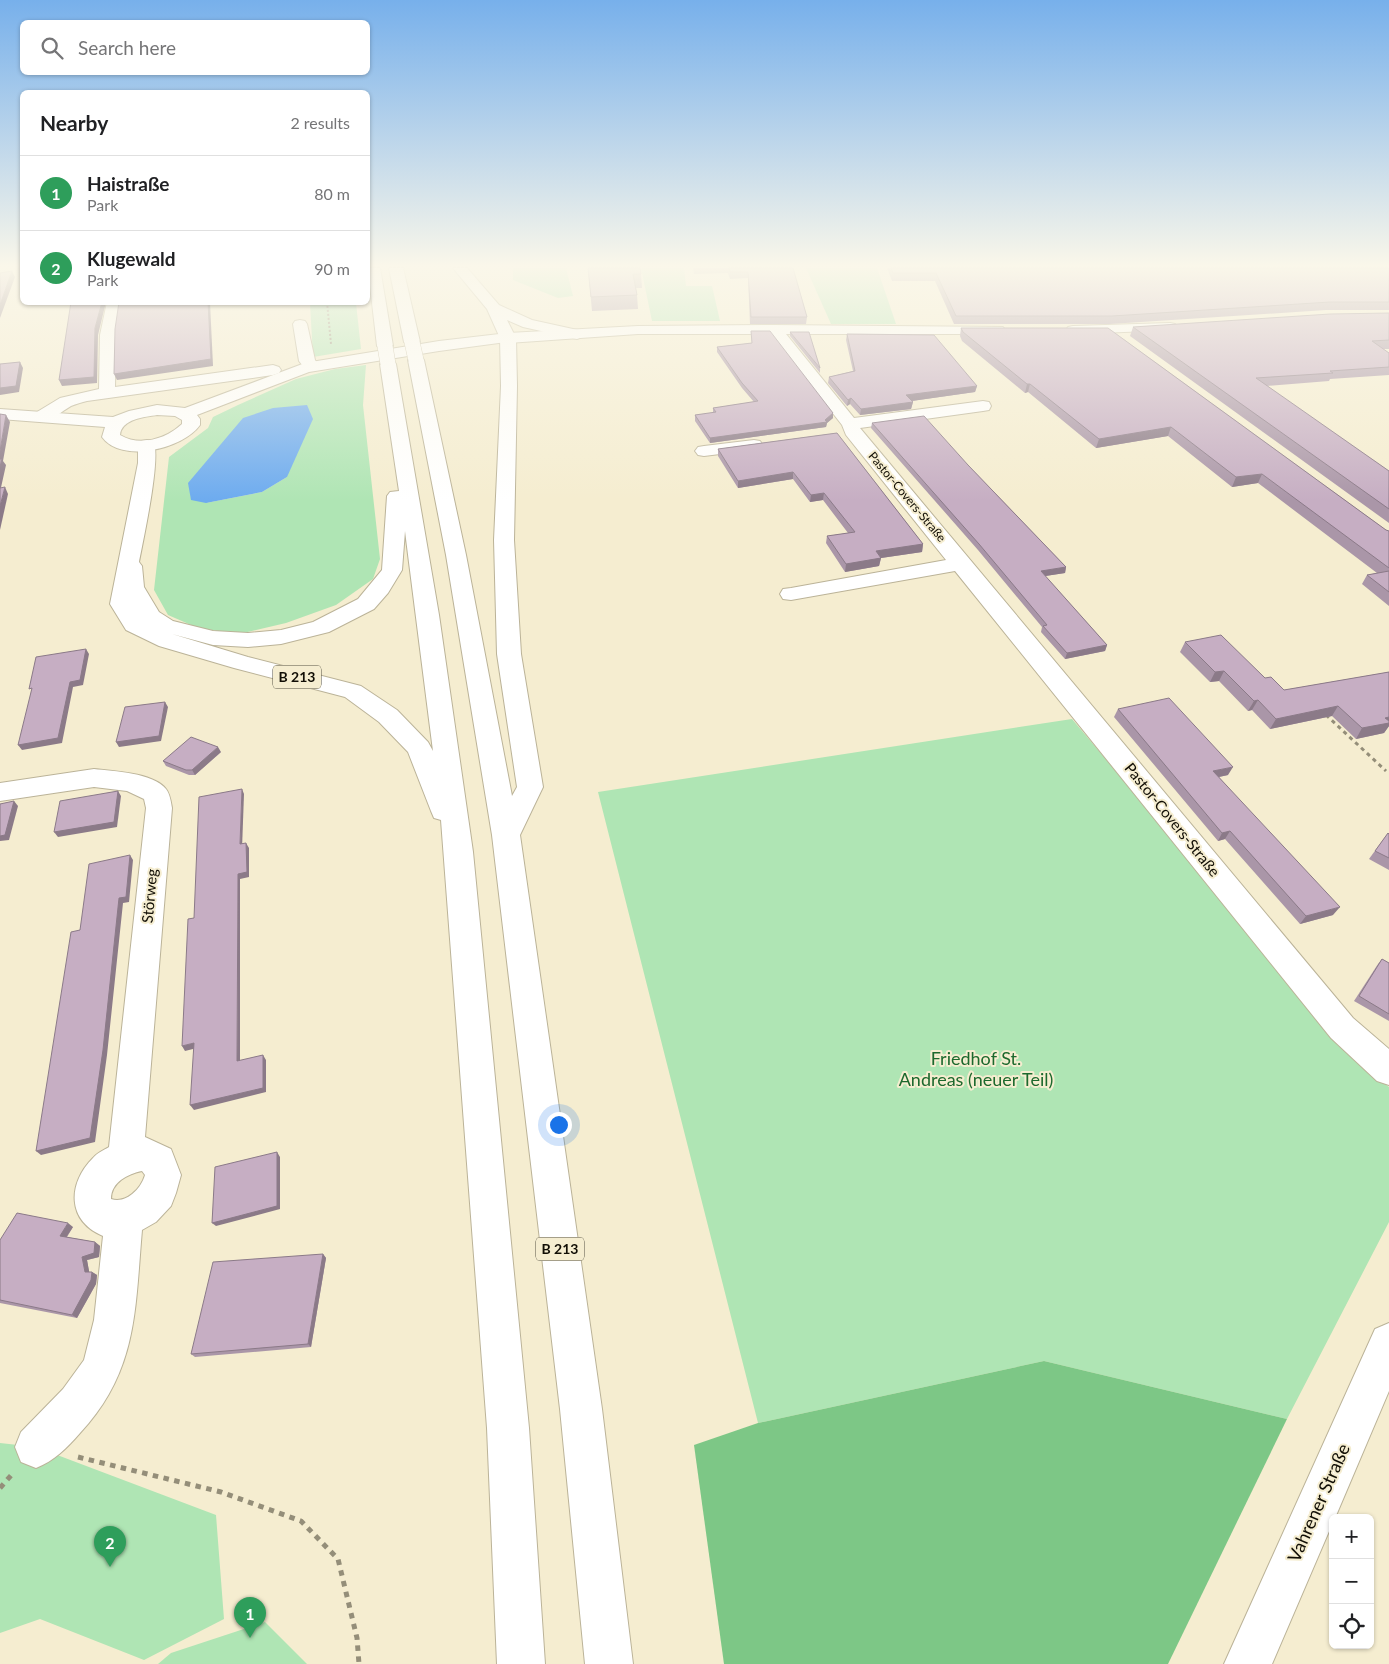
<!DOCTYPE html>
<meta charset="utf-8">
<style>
body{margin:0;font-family:Lato,sans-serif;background:#f2f2f2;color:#202124}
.controls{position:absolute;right:15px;bottom:15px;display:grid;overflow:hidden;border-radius:8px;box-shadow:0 1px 4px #0004}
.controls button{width:45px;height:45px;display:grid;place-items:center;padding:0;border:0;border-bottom:1px solid #e0e0e0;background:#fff;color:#202124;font:25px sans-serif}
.you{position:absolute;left:558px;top:1124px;width:18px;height:18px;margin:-12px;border:4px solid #fff;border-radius:50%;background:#1a73e8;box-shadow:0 0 0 8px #1a73e833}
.badge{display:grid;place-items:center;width:32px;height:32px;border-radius:50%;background:#7c3aed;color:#fff;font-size:16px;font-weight:700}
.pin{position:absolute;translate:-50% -41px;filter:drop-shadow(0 1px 2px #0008)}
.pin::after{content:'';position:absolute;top:26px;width:18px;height:15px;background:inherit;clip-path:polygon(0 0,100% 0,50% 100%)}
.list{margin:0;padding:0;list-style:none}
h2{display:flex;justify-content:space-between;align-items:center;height:65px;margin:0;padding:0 20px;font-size:21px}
h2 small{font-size:16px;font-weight:400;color:#757577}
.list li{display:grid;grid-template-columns:32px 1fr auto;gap:15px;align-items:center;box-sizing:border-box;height:75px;padding:0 20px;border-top:1px solid #e0e0e0}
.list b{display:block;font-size:19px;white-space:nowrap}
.list p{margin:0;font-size:16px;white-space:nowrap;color:#757577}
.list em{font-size:16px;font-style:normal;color:#757577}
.icon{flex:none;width:28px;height:28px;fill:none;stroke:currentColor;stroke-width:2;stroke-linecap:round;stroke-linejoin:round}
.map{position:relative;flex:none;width:1389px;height:1664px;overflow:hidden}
.search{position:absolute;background:#fff;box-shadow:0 1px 4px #0004;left:20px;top:20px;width:350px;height:55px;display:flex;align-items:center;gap:12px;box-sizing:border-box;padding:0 18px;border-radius:8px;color:#757577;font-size:19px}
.panel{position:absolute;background:#fff;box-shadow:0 1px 4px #0004;left:20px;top:90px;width:350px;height:215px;border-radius:8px}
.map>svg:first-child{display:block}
.green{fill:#afe5b4;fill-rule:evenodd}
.forest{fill:#7dc786}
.water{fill:#6dabef}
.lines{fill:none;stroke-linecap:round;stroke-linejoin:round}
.minor-casing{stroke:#bbb398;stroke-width:2}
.major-casing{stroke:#bbb398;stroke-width:2}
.highway-casing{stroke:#bbb398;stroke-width:2}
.path-far2{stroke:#948e79;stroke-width:2;stroke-dasharray:2 2;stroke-linecap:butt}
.path-far1{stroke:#948e79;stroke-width:3;stroke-dasharray:4 4;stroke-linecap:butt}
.path{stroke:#948e79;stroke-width:5;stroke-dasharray:5.5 5.5;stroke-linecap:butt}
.minor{fill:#fff;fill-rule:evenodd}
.major{fill:#fff;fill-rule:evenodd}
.highway{fill:#fff;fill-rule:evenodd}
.highway-bridge-casing{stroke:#bbb398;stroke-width:16;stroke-linecap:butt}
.highway-bridge{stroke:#fff;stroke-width:15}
.wall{fill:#aa96a8}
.shaded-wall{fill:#8b7a88}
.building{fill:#c6aec3;stroke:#8b7a88}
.labels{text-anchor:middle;stroke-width:4;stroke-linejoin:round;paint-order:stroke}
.far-street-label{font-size:12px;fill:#110e05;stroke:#f5edd0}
.shield{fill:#f5edd0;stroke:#555142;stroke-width:1}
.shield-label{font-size:14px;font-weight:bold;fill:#110e05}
.street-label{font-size:15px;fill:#110e05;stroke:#f5edd0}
.near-park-label{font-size:18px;fill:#1c692d;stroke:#f5edd0}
.near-street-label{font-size:18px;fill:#110e05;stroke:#f5edd0}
</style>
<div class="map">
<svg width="1389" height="1664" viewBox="0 0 1389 1664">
<rect width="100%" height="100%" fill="#f5edd0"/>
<g class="green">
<path d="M513 268H566L573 296 558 298 513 280Z"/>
<path d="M641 268H684L686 286H712L720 321H652Z"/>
<path d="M806 268H877L896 324H831Z"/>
<path d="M310 303H356L361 349 313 357Z"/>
<path d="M366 365 363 405 380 559 373 579 336 605 286 623 239 634 198 628 168 615 154 590 169 457 208 428 213 417 238 405 296 379 335 369ZM287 477 262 492 206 503Z"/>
<path d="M1072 719 1369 1072 1389 1087V1222L1287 1419 1044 1361 758 1423 598 792Z"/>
<path d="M0 1443 36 1447 216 1515 224 1619 144 1660 40 1619 0 1633Z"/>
<path d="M265 1622 307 1664H158L171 1653Z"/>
</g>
<path class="forest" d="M1044 1361 1287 1419 1168 1664H724L694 1445 758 1423Z"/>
<path class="water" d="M307 405 313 419 287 477 262 492 206 503 191 500 188 483 243 418 273 408Z"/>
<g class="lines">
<g class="minor-casing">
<g id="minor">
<path d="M107 302H121L116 335 115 387 273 365 279 367 281 370 279 373 273 375 87 401C82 402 76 404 71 406 60 412 51 423 37 420L34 416 37 412 60 398 99 389 100 335Z"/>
<path d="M300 320 305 321 307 324 315 360 320 367 318 370H306L299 361 293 324 295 321Z"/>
<path d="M1170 323 1175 324 1177 327 1175 330 1073 334 1068 333 1066 330 1068 327 1073 326Z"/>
<path d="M774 325 1003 327 1005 330 1003 333 998 334H786L854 418 983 401 989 402 991 406 989 410 983 411 860 428 1353 1018 1389 1049V1085L1377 1081 1331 1038 955 571 791 600 783 599 780 594 783 589 791 588 946 560 846 435 842 425 771 334H638L508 343 503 341 500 338 503 335 508 333 638 326Z"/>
<path d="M754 440 760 441 763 445 760 449 704 456 698 455 695 451 698 447 704 446Z"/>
<path d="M94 769C113 771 154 773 166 789 170 794 171 802 172 808L145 1137 171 1149 181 1175 176 1193 171 1206 156 1222 142 1230C135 1309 138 1371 80 1433 67 1448 54 1461 36 1468L21 1462 15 1447 21 1432 63 1389 84 1360 94 1320 103 1236C67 1221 67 1184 93 1158 97 1153 104 1150 109 1147L146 808 144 799 127 791 94 787 0 801V783ZM142 1171 145 1175C141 1189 126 1204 111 1199 111 1182 128 1174 142 1171Z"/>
<path d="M1389 1323V1391L1335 1518H1333V1522L1272 1664H1224L1375 1329Z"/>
</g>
</g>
<g class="major-casing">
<path id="major" d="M508 333 513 335 516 338 513 341 439 351 309 372 197 415 200 419V425C183 449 121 464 102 437L105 427 0 419V409L113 417 129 411 157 405 185 408 305 363 439 341ZM157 415 175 416 182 420V424C166 439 140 447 120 435 121 419 145 417 157 415Z"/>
</g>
<g class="highway-casing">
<g id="highway">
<path d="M368 268H380L393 346 390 349H380L377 346Z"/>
<path d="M389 268H403L420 342 417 345H407L404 342Z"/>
<path d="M453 268H467L499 305 532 320 582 331 585 334 582 337 577 339 523 327 507 320 516 338 517 386 514 540 521 654 543 787 520 835 602 1409 633 1664H585L560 1409 492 835 446 555 408 360 410 357H422L424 360 466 555 512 796 517 787 497 654 494 540 501 386 500 338 487 309Z"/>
<path d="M388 359 394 361 396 364 439 615 473 852 529 1428 545 1664H497L487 1428 441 820 434 818 431 811 408 752 379 722 345 697 234 668 159 646 126 630 110 604 138 463V445L141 441 147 440 153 441C162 454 143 541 139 562L142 566 144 587 159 612 173 621 213 631 248 633 281 630 313 622 358 599 382 570 387 496 390 492 399 491 380 364 382 361ZM405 531 433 751 428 742 397 710 361 686 248 657 172 634 213 645 248 647 281 644 329 632 374 609 388 593 402 570Z"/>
</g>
</g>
<path class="path-far2" d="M327 302 331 344"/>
<path class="path-far1" d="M1326 715 1386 771"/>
<g class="path">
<path d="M78 1457 221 1492 301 1521 338 1559 357 1638 359 1664"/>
<path d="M0 1488 14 1472"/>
</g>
<use href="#minor" class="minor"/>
<use href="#major" class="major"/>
<use href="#highway" class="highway"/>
<g class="highway-bridge-casing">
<g id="highway-bridge">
<path d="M412 342 416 360"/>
<path d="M385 346 388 364"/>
</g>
</g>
<use href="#highway-bridge" class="highway-bridge"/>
</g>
<g class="wall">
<path d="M588 268H640L641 274 642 288H636L637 295 638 309 592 311Z"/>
<path d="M693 268H793L807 317 806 324H750L748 278 730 279 728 273 694 274Z"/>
<path d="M887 268H1389V310H1326L1110 324H954L935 281H892Z"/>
<path d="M1389 313V349H1383L1389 353V375L1330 379 1329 381 1266 386 1389 471V523L1130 336 1133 327Z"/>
<path d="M961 328H1108L1386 530 1389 531V606L1362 584 1367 575 1377 573 1258 483 1232 487 1168 436 1096 448 1028 392 1025 393 962 341 960 336Z"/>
<path d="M751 331 833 413V418L827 423 826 427 710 443 695 421V415L713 413V408L754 402 742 388 717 352V347L752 343Z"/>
<path d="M790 332 820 368V373L790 336Z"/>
<path d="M847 334 977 386 975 392 911 401 913 402 911 409 860 415 850 404 847 406 828 383 829 377 853 371 846 340Z"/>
<path d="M872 423 968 465 1066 567 1065 573 1045 576 1107 645 1105 651 1065 659 1041 632 1042 627 978 550 871 428Z"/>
<path d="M837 433 923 544 922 552 881 558 879 566 845 572 826 543 827 536 848 533 823 500 810 502 793 479 738 488 718 456V449Z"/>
<path d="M1185 642 1265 678 1284 690 1389 672V726L1384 733 1356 739 1332 716 1270 729 1252 710 1248 711 1219 681 1210 682 1180 652Z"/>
<path d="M1118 709 1228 775 1219 777 1333 915 1300 924 1225 839 1218 841 1114 717Z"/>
<path d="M221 752 195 775H189L166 766 163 761Z"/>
<path d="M1388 833 1389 834V870L1369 859Z"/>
<path d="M1382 959 1389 963V1021L1354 1001 1378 964Z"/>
<path d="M73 1227 67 1237 95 1242 100 1246 99 1257 87 1260 89 1272H92L97 1275 96 1284 77 1318 0 1303V1240Z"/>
<path d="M323 1254 326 1258 311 1347 195 1357 191 1354Z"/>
</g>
<g class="shaded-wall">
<path d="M12 271 15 277 0 318V305Z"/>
<path d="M102 302H106L98 335 97 383 62 386 59 380 95 328Z"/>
<path d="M208 302H210L213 366 117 380 114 374Z"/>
<path d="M20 362 23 368 19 392 0 395V388Z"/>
<path d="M1027 384H1030L1028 392 1025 393Z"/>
<path d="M977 386 975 392 905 402 906 395Z"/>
<path d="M851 398 850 404 847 406 848 400Z"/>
<path d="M913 402 911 409 860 415 861 409Z"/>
<path d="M833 413V418L827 423 826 427 710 443V438L825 420Z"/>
<path d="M6 415 10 422 3 461 6 465 0 492V451Z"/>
<path d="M1171 427 1168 436 1096 448 1099 439Z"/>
<path d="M793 472V479L738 488V481Z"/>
<path d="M1262 474 1258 483 1232 487 1236 477Z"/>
<path d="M5 487 8 494 0 530V506Z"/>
<path d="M824 493 823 500 810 502 811 495Z"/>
<path d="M923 544 922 552 881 558 879 566 845 572 846 564 876 551Z"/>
<path d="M1066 567 1065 573 1039 577 1041 571Z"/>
<path d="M1107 645 1105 651 1065 659 1067 653Z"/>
<path d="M86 649 89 654 83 685 73 687 62 743 22 750 18 745 70 682Z"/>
<path d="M1224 671 1219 681 1210 682 1215 672Z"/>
<path d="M1258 700 1252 710 1248 711 1254 701Z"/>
<path d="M165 702 168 707 161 741 119 747 116 742Z"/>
<path d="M1338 706 1332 716 1270 729 1276 719Z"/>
<path d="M1389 717V726L1384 733 1356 739 1362 728 1385 718Z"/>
<path d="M218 747 221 752 195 775 192 770Z"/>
<path d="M1233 767 1228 775 1209 779 1213 771Z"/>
<path d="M242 789 244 794 242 849 240 844Z"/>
<path d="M118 791 121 796 117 827 58 837 54 832Z"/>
<path d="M14 801 18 806 9 840 0 841V836Z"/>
<path d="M1230 831 1225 839 1218 841 1222 833Z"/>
<path d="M246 843 249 848V877L240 879V1066L237 1061 238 874Z"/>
<path d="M130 855 133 860 129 902 123 903 107 1055 95 1142 41 1155 36 1151 119 898Z"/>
<path d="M1340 907 1333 915 1300 924 1306 916Z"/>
<path d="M194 1043 197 1048 185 1051 182 1046Z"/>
<path d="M263 1055 266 1060V1092L194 1110 190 1105Z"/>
<path d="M277 1152 280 1157V1209L216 1226 212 1223Z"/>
<path d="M68 1223 73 1227 65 1239 60 1236Z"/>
<path d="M95 1242 100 1246 99 1257 87 1260 90 1276 85 1272 82 1257Z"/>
<path d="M323 1254 326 1258 311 1347 308 1344Z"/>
<path d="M92 1272 97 1275 96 1284 77 1318 72 1315Z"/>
</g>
<g class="building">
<path d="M588 268H640L641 274H633L637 295 591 297Z"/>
<path d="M729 268H793L807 317H751L748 272H730Z"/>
<path d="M891 268H1389V302H1330L1112 316H956L936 273H893Z"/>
<path d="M12 271 0 305V273Z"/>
<path d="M71 302H102L95 328 94 377 59 380Z"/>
<path d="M119 302H208L211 359 114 374 115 329Z"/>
<path d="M1389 313V340L1372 341 1389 353V367L1330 371 1333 373 1256 378 1389 471V509L1133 327 1330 314Z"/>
<path d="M961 328H1108L1386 530 1389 531V568L1262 474 1236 477 1171 427 1099 439 1030 384H1027L963 332Z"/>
<path d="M751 331H770L833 413 825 420 827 422 710 438 695 415 716 412 713 408 758 401 742 383 717 347 752 343Z"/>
<path d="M790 332H809L820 368Z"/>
<path d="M847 334 934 335 977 386 906 395 913 402 861 409 851 398 848 400 829 377 855 371Z"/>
<path d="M20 362 16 386 0 388V364Z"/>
<path d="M0 414 6 415 0 451Z"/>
<path d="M924 416 968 465 1066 567 1041 571 1107 645 1067 653 1043 626 1047 625 979 544 872 423Z"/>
<path d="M837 433 923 544 876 551 881 558 846 564 827 536 855 532 824 493 811 495 793 472 738 481 718 449Z"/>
<path d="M0 459H2L0 467Z"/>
<path d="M5 487 0 506V488Z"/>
<path d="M1389 571V592L1367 575Z"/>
<path d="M1221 635 1265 678 1271 677 1284 690 1389 672V717L1385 718 1389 721V723L1362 728 1338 706 1276 719 1258 700 1254 701 1224 671 1215 672 1185 642Z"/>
<path d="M86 649 80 680 70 682 58 738 18 745 32 688 29 689 36 657Z"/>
<path d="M1169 698 1233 767 1213 771 1340 907 1306 916 1230 831 1222 833 1118 709Z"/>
<path d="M165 702 159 736 116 742 125 707Z"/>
<path d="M191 737 218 747 192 770H186L163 761Z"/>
<path d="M242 789 240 844 246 843 247 872 238 874 237 1061 263 1055V1088L190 1105 194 1043 182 1046 188 919 194 918 199 797Z"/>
<path d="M118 791 114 822 54 832 60 801Z"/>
<path d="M14 801 5 835 0 836V804Z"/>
<path d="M1388 833 1389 834V858L1375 851Z"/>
<path d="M130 855 126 897 119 898 103 1050 90 1138 36 1151 71 932 80 930 89 864Z"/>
<path d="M1382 959 1389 963V1014L1359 996Z"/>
<path d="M277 1152V1206L212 1223 215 1167Z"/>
<path d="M17 1213 68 1223 60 1236 95 1242 94 1253 82 1257 85 1272H92L91 1280 72 1315 0 1300V1240Z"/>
<path d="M323 1254 308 1344 191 1354 213 1262Z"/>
</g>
<linearGradient id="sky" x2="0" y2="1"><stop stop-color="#77b0eb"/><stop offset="0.53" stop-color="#faf7ea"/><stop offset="1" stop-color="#faf7ea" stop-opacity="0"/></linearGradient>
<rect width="1389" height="501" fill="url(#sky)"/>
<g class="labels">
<g class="far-street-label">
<text transform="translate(907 497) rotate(50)" y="4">Pastor-Covers-Straße</text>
</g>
<g class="shield">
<rect x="273" y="665.5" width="48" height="23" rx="4"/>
<rect x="536" y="1237.5" width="48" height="23" rx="4"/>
</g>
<g class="shield-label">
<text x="297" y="682">B 213</text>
<text x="560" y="1254">B 213</text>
</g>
<g class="street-label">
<text transform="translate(1172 820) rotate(51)" y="5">Pastor-Covers-Straße</text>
<text transform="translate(150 896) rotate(-85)" y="5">Störweg</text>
</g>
<g class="near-park-label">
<text x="976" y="1065">Friedhof St.<tspan x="976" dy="21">Andreas (neuer Teil)</tspan></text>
</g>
<g class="near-street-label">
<text transform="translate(1319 1503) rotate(-66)" y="6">Vahrener Straße</text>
</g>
</g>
</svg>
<div class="controls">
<button>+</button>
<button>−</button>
<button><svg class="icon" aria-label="locate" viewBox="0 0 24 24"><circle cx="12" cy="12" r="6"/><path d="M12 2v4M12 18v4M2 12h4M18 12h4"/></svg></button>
</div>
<div class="you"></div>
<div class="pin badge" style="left:250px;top:1638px;background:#2e9e5b">1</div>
<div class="pin badge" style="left:110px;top:1567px;background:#2e9e5b">2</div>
<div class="search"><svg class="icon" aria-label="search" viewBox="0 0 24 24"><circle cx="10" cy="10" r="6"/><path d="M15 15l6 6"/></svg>Search here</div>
<section class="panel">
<h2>Nearby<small>2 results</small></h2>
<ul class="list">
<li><span class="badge" style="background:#2e9e5b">1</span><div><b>Haistraße</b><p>Park</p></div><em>80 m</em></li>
<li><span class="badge" style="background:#2e9e5b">2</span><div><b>Klugewald</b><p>Park</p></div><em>90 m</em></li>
</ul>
</section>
</div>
